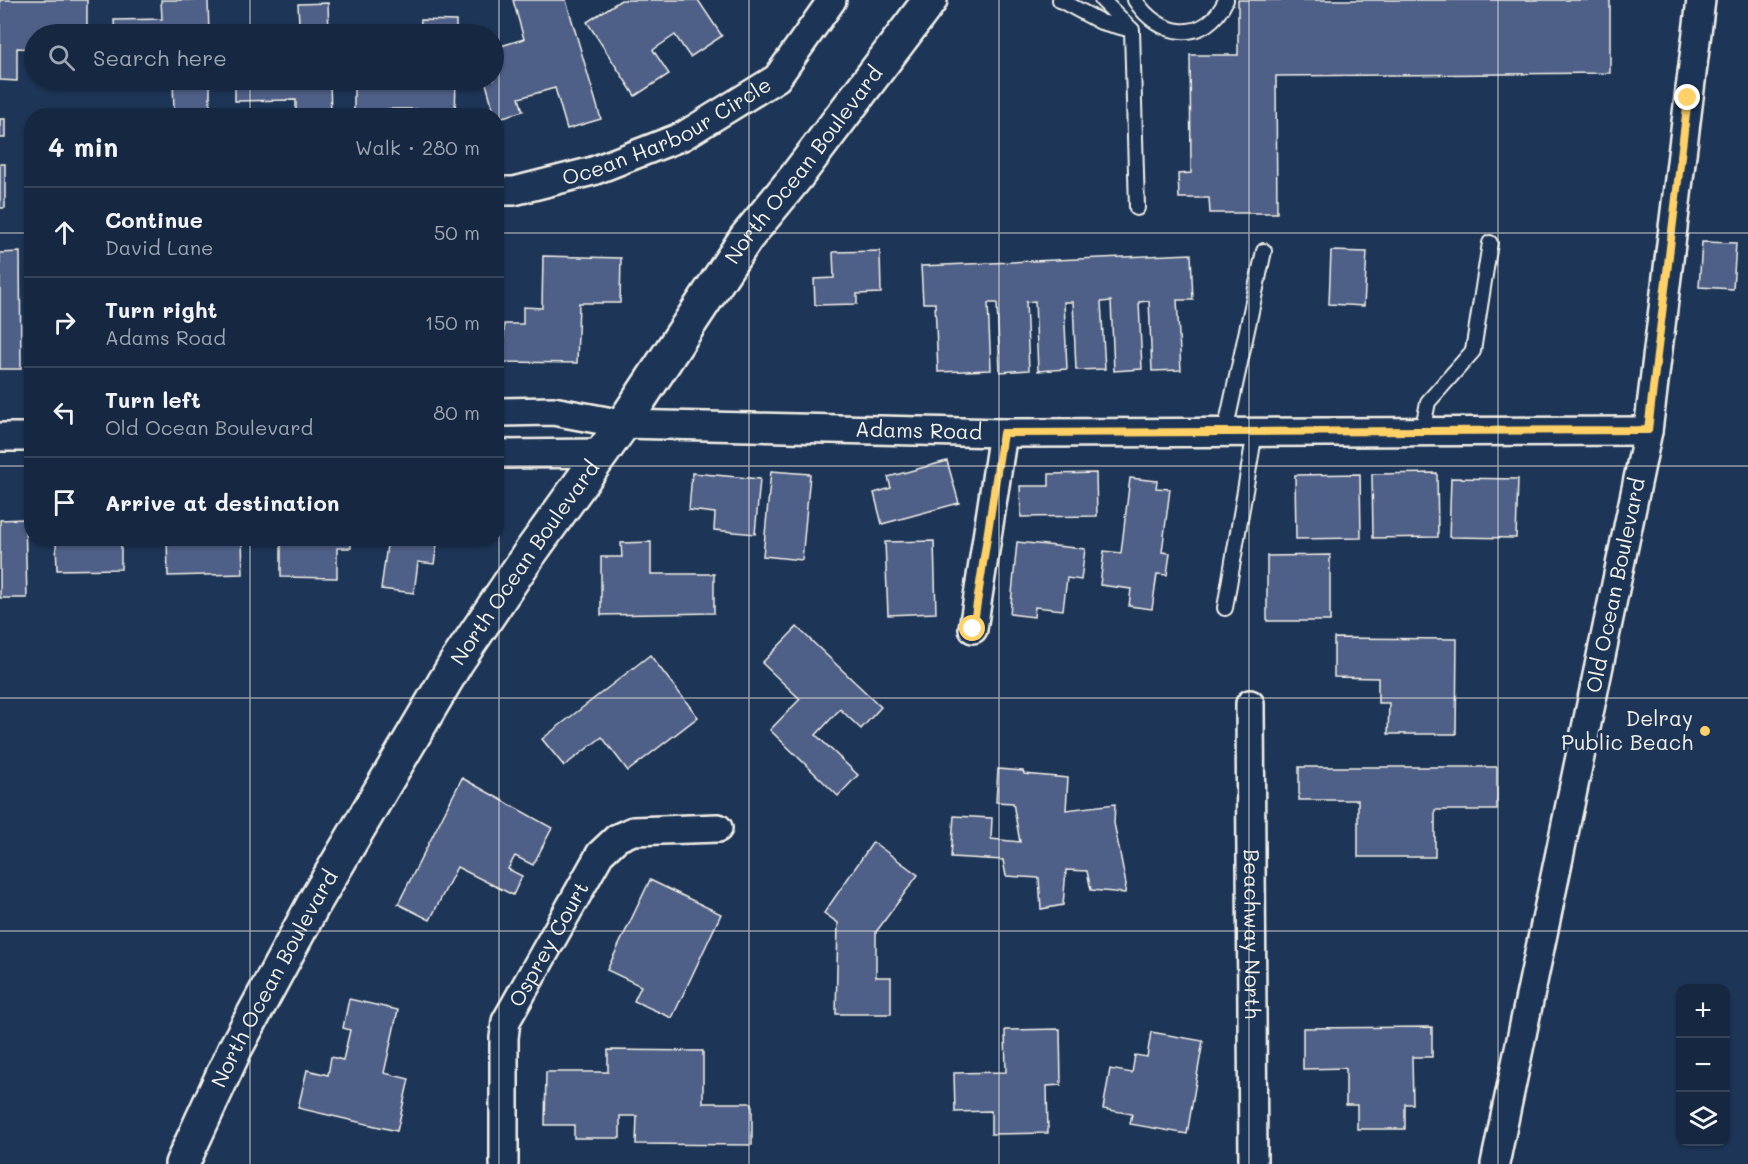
<!DOCTYPE html>
<meta charset="utf-8">
<style>
body{margin:0;font-family:Mali,sans-serif;background:#23344c;color:#f1f3f6}
.controls{position:absolute;right:18px;bottom:18px;display:grid;overflow:hidden;border-radius:12px;box-shadow:0 2px 4px #0004}
.controls button{width:54px;height:54px;display:grid;place-items:center;padding:0;border:0;border-bottom:2px solid #35445a;background:#162841;color:#f1f3f6;font:30px sans-serif}
.stop{position:absolute;width:18px;height:18px;margin:-14px;border:4px solid #ffd166;border-radius:50%;background:#fff}
.stop.end{background:#ffd166;border-color:#fff;box-shadow:0 2px 6px #0008}
.list{margin:0;padding:0;list-style:none}
h2{display:flex;justify-content:space-between;align-items:center;height:78px;margin:0;padding:0 24px;font-size:26px}
h2 small{font-size:20px;font-weight:400;color:#9ea6b1}
.list li{display:grid;grid-template-columns:39px 1fr auto;gap:18px;align-items:center;box-sizing:border-box;height:90px;padding:0 24px;border-top:2px solid #35445a}
.list b{display:block;font-size:22px;white-space:nowrap}
.list p{margin:0;font-size:20px;white-space:nowrap;color:#9ea6b1}
.list em{font-size:20px;font-style:normal;color:#9ea6b1}
.icon{flex:none;width:33px;height:33px;fill:none;stroke:currentColor;stroke-width:2;stroke-linecap:round;stroke-linejoin:round}
.map{position:relative;flex:none;width:1748px;height:1164px;overflow:hidden}
.search{position:absolute;background:#162841;box-shadow:0 2px 4px #0004;left:24px;top:24px;width:480px;height:66px;display:flex;align-items:center;gap:15px;box-sizing:border-box;padding:0 21px;border-radius:33px;color:#9ea6b1;font-size:22px}
.panel{position:absolute;background:#162841;box-shadow:0 2px 4px #0004;left:24px;top:108px;width:480px;height:438px;border-radius:24px}
.map>svg:first-child{display:block}
.building{fill:#506188;stroke:#f4f1e8;stroke-width:1.5}
.lines{fill:none;stroke-linecap:round;stroke-linejoin:round}
.lane-casing{stroke:#f4f1e8;stroke-width:18}
.street-casing{stroke:#f4f1e8;stroke-width:32}
.secondary-casing{stroke:#f4f1e8;stroke-width:38}
.lane{stroke:#1d3557;stroke-width:14}
.street{stroke:#1d3557;stroke-width:27}
.secondary{stroke:#1d3557;stroke-width:33}
.route{stroke:#ffd166;stroke-width:8}
.grid{fill:none;stroke:#f4f1e8;stroke-width:1.5;stroke-opacity:0.55}
.poi-dot{fill:#ffd166;stroke:#1d3557;stroke-width:2}
.labels{text-anchor:middle;stroke-width:6;stroke-linejoin:round;paint-order:stroke}
.street-label{font-size:21px;fill:#f4f1e8;stroke:#1d3557}
.poi-label{font-size:21px;fill:#f4f1e8;stroke:#1d3557;text-anchor:end}
</style>
<div class="map">
<svg width="1748" height="1164" viewBox="0 0 1748 1164">
<rect width="100%" height="100%" fill="#1d3557"/>
<filter id="ink" filterUnits="userSpaceOnUse"><feTurbulence type="fractalNoise" baseFrequency=".0167" numOctaves="2"/><feDisplacementMap in="SourceGraphic" scale="12" xChannelSelector="R" yChannelSelector="G"/><feConvolveMatrix kernelMatrix="1 2 1 2 8 2 1 2 1" color-interpolation-filters="sRGB"/></filter>
<g filter="url(#ink)">
<g class="building">
<path d="M0 0H87V34H34V49L17 48V81L0 80Z"/>
<path d="M161 0H208L209 34H115L114 20 162 19Z"/>
<path d="M513 0H566L601 119 567 129 555 88 519 98 523 111 496 119 485 80H494V48L524 39Z"/>
<path d="M621 0H698L722 36 690 57 675 35 653 50 669 74 635 96 587 22Z"/>
<path d="M1238 0H1610V73L1276 76 1277 213H1210L1209 198H1179L1178 174 1191 173 1190 55H1238Z"/>
<path d="M328 3 329 34H279V24H299L298 4Z"/>
<path d="M421 20 456 21V34H420Z"/>
<path d="M173 80H210V110L174 111Z"/>
<path d="M235 80H330L331 116H296V100L235 101Z"/>
<path d="M354 80H456L455 116H417V109H388V116H354Z"/>
<rect x="0" y="119" width="5" height="19"/>
<rect x="0" y="164" width="5" height="44"/>
<path d="M1702 242 1736 243 1733 289 1699 287Z"/>
<path d="M880 251 881 293 857 294V304L815 305 814 279 834 278 833 252Z"/>
<path d="M1331 251 1367 252 1364 306 1329 304Z"/>
<path d="M20 252 21 369H0V253Z"/>
<path d="M1191 254 1193 300H1177L1181 370 1152 371 1149 301 1139 302 1142 369 1114 371 1111 301 1101 302 1105 369 1076 370 1073 302H1064L1067 369 1038 371 1035 301 1026 302 1029 370 1000 372 997 303H988L991 370 938 372 935 303H923L921 266Z"/>
<path d="M543 256 621 258 620 303H579L577 363 504 362V324H523V307L542 308Z"/>
<path d="M947 461 959 503 882 524 874 493 891 488 888 477Z"/>
<path d="M771 471 810 474 802 560 763 556Z"/>
<path d="M692 473 760 479 755 534 714 530 715 513 689 510Z"/>
<path d="M1096 473 1097 516 1021 517 1020 486H1049V474Z"/>
<path d="M1437 473 1438 537 1373 538 1372 474Z"/>
<path d="M1360 474 1361 538 1296 539 1295 475Z"/>
<path d="M1130 478 1157 481 1156 488 1170 489 1162 552 1170 553 1167 575 1157 574 1152 609 1129 606 1131 589 1100 585 1104 551 1121 553Z"/>
<path d="M1451 478 1518 479 1516 538 1449 537Z"/>
<path d="M25 519 27 598H0V520Z"/>
<path d="M49 538H138V540L121 541V569L57 570 56 542H49Z"/>
<path d="M167 538H242L243 574 168 576Z"/>
<path d="M281 538H351V548H337V578L281 577Z"/>
<path d="M388 538H438L434 564 418 562 414 593 381 589Z"/>
<path d="M934 541 936 613 888 615 885 542Z"/>
<path d="M651 542V574H714V613L601 615V557H622L621 543Z"/>
<path d="M1017 542 1085 549 1081 580 1067 578 1063 610 1035 607 1034 617 1010 614Z"/>
<path d="M1330 555V621H1267V556Z"/>
<path d="M797 627 881 707 861 729 840 709 816 735 858 775 838 796 770 730 800 699 762 663Z"/>
<path d="M1334 638 1457 639 1456 734H1388L1389 703H1378V678L1334 677Z"/>
<path d="M650 655 698 717 628 771 602 737 564 766 542 739Z"/>
<path d="M1299 767H1497V810H1435V857H1358V800H1299Z"/>
<path d="M998 769 1023 771 1024 774 1068 778 1066 810 1115 804 1114 823 1126 884 1125 893 1091 890 1087 871 1066 870 1063 905 1041 909 1039 878 1006 876 1003 860 951 857 954 816 992 818 991 839 1020 842 1013 803 996 802Z"/>
<path d="M462 778 552 828 533 865 515 856 508 869 522 876 513 895 457 867 430 920 398 904Z"/>
<path d="M873 842 918 875 876 932V977H891V1014H836L838 923 824 913Z"/>
<path d="M650 880 721 914 672 1018 634 1001 641 986 607 970Z"/>
<path d="M349 999 398 1010 384 1073 409 1079 397 1131 298 1108 307 1070 328 1075 331 1057 343 1060 350 1030 343 1028Z"/>
<path d="M1432 1027V1057H1412L1413 1104H1405V1129H1357V1105H1346V1068L1303 1069V1028Z"/>
<path d="M1060 1029 1061 1085 1047 1086 1048 1133 991 1134V1111L955 1112 954 1073 1006 1072 1005 1030Z"/>
<path d="M1151 1032 1203 1041 1187 1134 1130 1124 1132 1114 1103 1109 1110 1069 1132 1073 1135 1055 1147 1057Z"/>
<path d="M608 1050 703 1051V1103H752V1145L636 1144 637 1116H620V1138H574V1125H545L546 1072H608Z"/>
</g>
<g class="lines">
<g class="lane-casing">
<g id="lane">
<path d="M1060 0 1101 22 1132 30"/>
<path d="M1102 0 1132 30 1137 208"/>
<path d="M1135 0C1159 38 1205 45 1226 0"/>
<path d="M1225 432 1264 251"/>
<path d="M1422 432 1428 402 1473 351 1490 243"/>
<path d="M1225 608 1255 432"/>
</g>
</g>
<g class="street-casing">
<g id="street">
<path id="s1" d="M496 191H514L593 171 683 136 777 78 832 0"/>
<path id="s2" d="M496 412 553 411 623 424 1003 433 1648 431"/>
<path d="M0 437H32"/>
<path d="M496 454 602 453"/>
<path d="M973 629 1003 433"/>
<path id="s3" d="M1250 704 1253 1164"/>
<path id="s4" d="M504 1164V1038L506 1021 600 854 617 838 633 831 718 828"/>
<path id="s5" d="M1495 1164 1648 431 1701 0"/>
</g>
</g>
<g class="secondary-casing">
<g id="secondary">
<path id="s6" d="M182 1164 235 1049 313 905 456 663 528 556 623 424 746 238 796 177 930 0"/>
</g>
</g>
<use href="#lane" class="lane"/>
<use href="#street" class="street"/>
<use href="#secondary" class="secondary"/>
</g>
</g>
<g class="lines" filter="url(#ink)">
<path class="route" d="M973 629 1003 433 1648 430 1688 98"/>
</g>
<path class="grid" d="M250 0V34M499 0V1164M749 0V1164M999 0V1164M1249 0V1164M1498 0V1164M250 80V116M0 233H32M496 233H1748M0 466H32M496 466H1748M250 538V1164M0 698H1748M0 931H1748"/>
<circle class="poi-dot" cx="1705" cy="731" r="6"/>
<g class="labels">
<g class="street-label">
<text dy="7" stroke="none"><textPath href="#s1" startOffset="183">Ocean Harbour Circle</textPath></text>
<text dy="7" stroke="none"><textPath href="#s6" startOffset="1179">North Ocean Boulevard</textPath></text>
<text dy="7" stroke="none"><textPath href="#s2" startOffset="424">Adams Road</textPath></text>
<text dy="7" stroke="none"><textPath href="#s6" startOffset="693">North Ocean Boulevard</textPath></text>
<text dy="7" stroke="none"><textPath href="#s5" startOffset="591">Old Ocean Boulevard</textPath></text>
<text dy="7" stroke="none"><textPath href="#s3" startOffset="230">Beachway North</textPath></text>
<text dy="7" stroke="none"><textPath href="#s4" startOffset="231">Osprey Court</textPath></text>
<text dy="7" stroke="none"><textPath href="#s6" startOffset="207">North Ocean Boulevard</textPath></text>
</g>
<g class="poi-label">
<text x="1693" y="726">Delray<tspan x="1693" dy="24">Public Beach</tspan></text>
</g>
</g>
</svg>
<div class="controls">
<button>+</button>
<button>−</button>
<button><svg class="icon" aria-label="layers" viewBox="0 0 24 24"><path d="M12 4l9 5-9 5-9-5zM3 14l9 5 9-5"/></svg></button>
</div>
<div class="stop" style="left:973px;top:629px"></div>
<div class="stop end" style="left:1688px;top:98px"></div>
<div class="search"><svg class="icon" aria-label="search" viewBox="0 0 24 24"><circle cx="10" cy="10" r="6"/><path d="M15 15l6 6"/></svg>Search here</div>
<section class="panel">
<h2>4 min<small>Walk · 280 m</small></h2>
<ul class="list">
<li><svg class="icon" aria-label="ahead" viewBox="0 0 24 24"><path d="M12 20V5M6 11l6-6 6 6"/></svg><div><b>Continue</b><p>David Lane</p></div><em>50 m</em></li>
<li><svg class="icon" aria-label="right" viewBox="0 0 24 24"><path d="M7 20v-9h11M14 6l5 5-5 5"/></svg><div><b>Turn right</b><p>Adams Road</p></div><em>150 m</em></li>
<li><svg class="icon" aria-label="left" viewBox="0 0 24 24"><path d="M17 20v-9H6M10 6l-5 5 5 5"/></svg><div><b>Turn left</b><p>Old Ocean Boulevard</p></div><em>80 m</em></li>
<li><svg class="icon" aria-label="arrive" viewBox="0 0 24 24"><path d="M6 21V4h12l-3 4 3 4H6"/></svg><div><b>Arrive at destination</b></div></li>
</ul>
</section>
</div>
